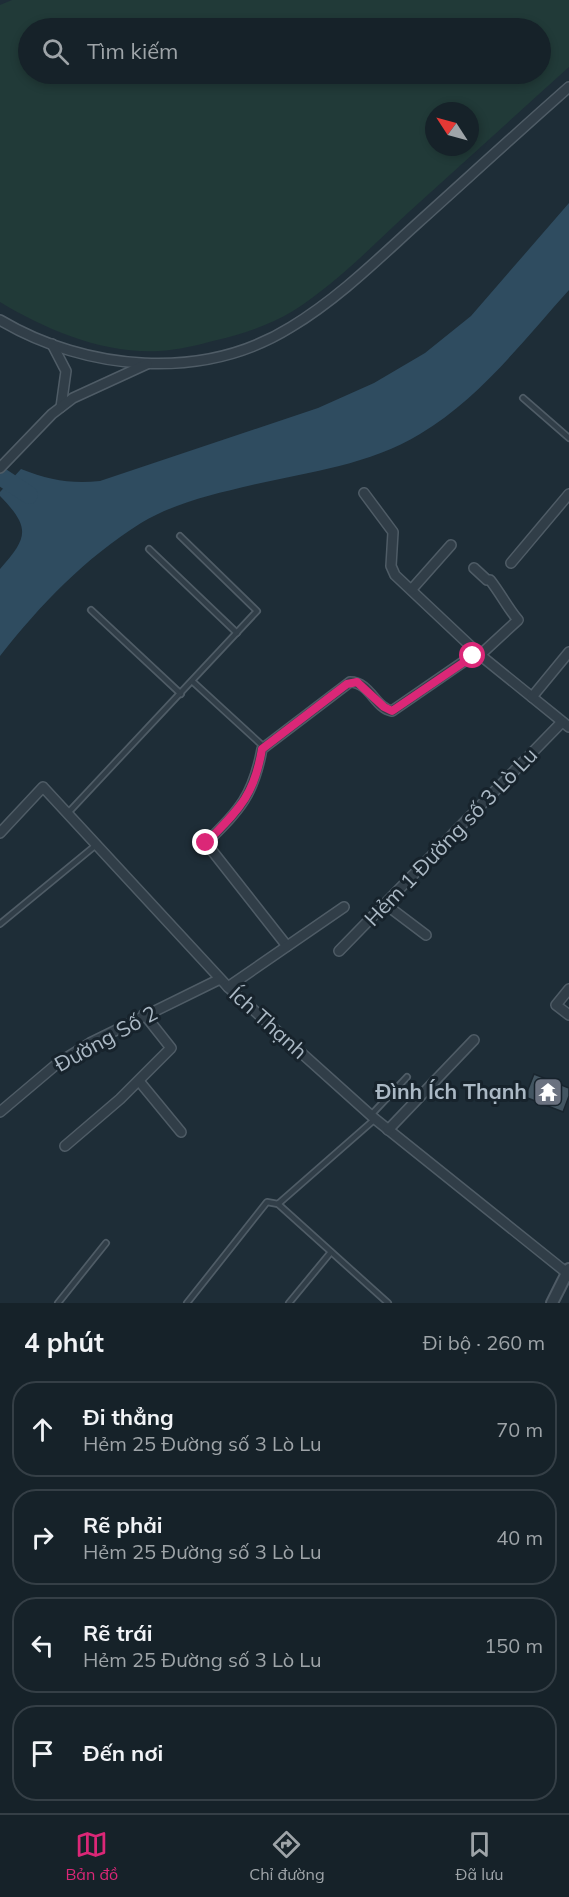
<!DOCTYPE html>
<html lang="vi">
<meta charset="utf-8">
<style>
body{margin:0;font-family:Mulish,sans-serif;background:#232f35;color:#f1f3f6}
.compass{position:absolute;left:425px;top:102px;width:54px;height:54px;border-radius:50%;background:#162229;box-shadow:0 3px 9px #0003;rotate:306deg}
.stop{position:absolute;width:18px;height:18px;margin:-14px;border:4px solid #db2777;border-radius:50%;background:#fff}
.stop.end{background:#db2777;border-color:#fff;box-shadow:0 2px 6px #0008}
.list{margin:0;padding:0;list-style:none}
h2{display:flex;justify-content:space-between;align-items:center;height:78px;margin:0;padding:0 24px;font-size:26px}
h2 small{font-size:20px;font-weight:400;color:#9ea4a8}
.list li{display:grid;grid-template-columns:39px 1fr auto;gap:18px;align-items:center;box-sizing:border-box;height:96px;margin:0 12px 12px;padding:0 12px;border:2px solid #353f46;border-radius:24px}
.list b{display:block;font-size:22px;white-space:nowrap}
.list p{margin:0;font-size:20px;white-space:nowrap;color:#9ea4a8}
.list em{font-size:20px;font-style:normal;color:#9ea4a8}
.icon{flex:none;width:33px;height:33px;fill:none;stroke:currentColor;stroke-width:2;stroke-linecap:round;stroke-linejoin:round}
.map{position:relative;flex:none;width:569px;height:1303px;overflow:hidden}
.search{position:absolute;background:#162229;box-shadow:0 3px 9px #0003;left:18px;right:18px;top:18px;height:66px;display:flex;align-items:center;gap:15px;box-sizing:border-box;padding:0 21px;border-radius:33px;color:#9ea4a8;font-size:22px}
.sheet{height:510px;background:#162229}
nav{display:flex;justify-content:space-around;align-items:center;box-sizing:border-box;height:84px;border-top:2px solid #353f46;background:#162229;font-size:16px;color:#9ea4a8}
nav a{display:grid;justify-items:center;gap:3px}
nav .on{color:#db2777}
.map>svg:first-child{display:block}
.green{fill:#213a38;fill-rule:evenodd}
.water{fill:#2f4c60}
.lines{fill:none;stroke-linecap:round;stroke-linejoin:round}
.river{stroke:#2f4c60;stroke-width:18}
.building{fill:#435561;stroke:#19252e;stroke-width:1.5}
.service-casing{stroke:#4f5c66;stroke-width:8}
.minor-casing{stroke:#4f5c66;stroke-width:12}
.tertiary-casing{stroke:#4f5c66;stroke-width:14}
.service{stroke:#313e48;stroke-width:4.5}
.minor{stroke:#313e48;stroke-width:9}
.tertiary{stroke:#313e48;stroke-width:10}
.route{stroke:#db2777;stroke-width:8}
.labels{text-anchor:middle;stroke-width:6;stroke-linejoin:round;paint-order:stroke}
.street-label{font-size:21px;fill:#abb9c5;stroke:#17232c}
.poi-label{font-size:21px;font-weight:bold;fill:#abb9c5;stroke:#17232c;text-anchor:end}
</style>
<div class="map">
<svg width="569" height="1303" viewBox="0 0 569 1303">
<rect width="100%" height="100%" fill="#1e2d37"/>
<path class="green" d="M12 0H569V67C516 115 463 163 410 211 372 246 337 283 293 311 270 325 242 334 217 340 198 345 178 350 159 351 104 354 46 330 0 302V5ZM28 28H540V74H28ZM434 111H470V147H434Z"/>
<path class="water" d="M569 203V290C523 341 480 398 420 434 369 465 309 472 252 485 214 494 174 503 141 523 85 558 40 605 0 656V569C29 537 30 527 0 496V492L21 469C49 480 71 484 100 481L318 408 374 383 425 353 471 316Z"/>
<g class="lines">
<path class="river" d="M0 476 29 495"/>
</g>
<path class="building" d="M534 1074 569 1088V1096L563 1112 525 1097Z"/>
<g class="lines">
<g class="service-casing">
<g id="service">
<path d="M523 398 569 438"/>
<path d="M149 549 237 633"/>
<path d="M91 610 181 694"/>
<path d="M192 681 264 747"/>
<path d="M67 814 257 611 180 536"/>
<path d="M0 924 96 845"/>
<path d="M370 1116 407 1077"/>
<path d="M278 1204 388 1303"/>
<path d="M58 1303 106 1243"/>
<path d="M187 1303 267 1202 278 1204 375 1119"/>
<path d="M289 1303 331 1252"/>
</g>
</g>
<g class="minor-casing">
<g id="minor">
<path d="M0 320C86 371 203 382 291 327 339 298 379 258 420 221 470 176 519 131 569 87"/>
<path d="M52 344 66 371 61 407"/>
<path d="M0 468 52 414 73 398 147 364"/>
<path d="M364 493 393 532 391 566 395 575 480 655 569 727"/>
<path d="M511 563 569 494"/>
<path d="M474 568 487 580H490C501 594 507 607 518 620L480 655"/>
<path d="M412 589 451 545"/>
<path d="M532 697 569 652"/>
<path d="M0 833 43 787 228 987 375 1119 567 1273"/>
<path d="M385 904 426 935"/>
<path d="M287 946 206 843C239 810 253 797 262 749L350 682C370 682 375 708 392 711L469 658 480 655"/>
<path d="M339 951 562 722"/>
<path d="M228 987 344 907"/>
<path d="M569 989 556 1005 569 1015"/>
<path d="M139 1081 181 1132"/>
<path d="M0 1112 58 1063 90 1043 220 979"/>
<path d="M388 1130 474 1040"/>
<path d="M65 1146 120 1099 171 1048 144 1014"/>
</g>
</g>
<g class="tertiary-casing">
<path id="tertiary" d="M552 1303 569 1269"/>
</g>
<use href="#service" class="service"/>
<use href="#minor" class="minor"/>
<use href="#tertiary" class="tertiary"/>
</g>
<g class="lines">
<path class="route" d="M206 843C238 810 254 797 262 749L347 684 357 682 384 707 392 711 473 656"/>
</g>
<defs>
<g id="temple-square" transform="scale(1.5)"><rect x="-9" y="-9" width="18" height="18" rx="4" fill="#6b7280" stroke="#17232c"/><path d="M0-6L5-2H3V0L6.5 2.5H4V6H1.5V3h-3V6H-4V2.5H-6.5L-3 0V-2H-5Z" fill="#fff"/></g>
</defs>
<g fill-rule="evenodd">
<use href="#temple-square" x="548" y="1092"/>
</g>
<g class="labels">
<g class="street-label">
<text transform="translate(451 837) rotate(-46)" y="7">Hẻm 1 Đường số 3 Lò Lu</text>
<text transform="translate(268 1023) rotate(42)" y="7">Ích Thạnh</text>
<text transform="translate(106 1039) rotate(-29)" y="7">Đường Số 2</text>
</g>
<g class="poi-label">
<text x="527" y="1099">Đình Ích Thạnh</text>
</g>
</g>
</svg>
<svg class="compass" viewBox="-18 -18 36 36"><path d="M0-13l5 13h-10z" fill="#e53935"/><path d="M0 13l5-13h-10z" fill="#9ea4a8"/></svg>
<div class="stop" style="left:473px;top:656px"></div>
<div class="stop end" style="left:206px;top:843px"></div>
<div class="search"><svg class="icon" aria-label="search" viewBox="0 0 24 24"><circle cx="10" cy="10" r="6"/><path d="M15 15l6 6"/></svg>Tìm kiếm</div>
</div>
<section class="sheet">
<h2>4 phút<small>Đi bộ · 260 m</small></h2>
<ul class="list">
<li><svg class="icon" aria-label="ahead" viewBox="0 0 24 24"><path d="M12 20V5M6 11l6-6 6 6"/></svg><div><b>Đi thẳng</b><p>Hẻm 25 Đường số 3 Lò Lu</p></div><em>70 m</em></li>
<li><svg class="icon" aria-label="right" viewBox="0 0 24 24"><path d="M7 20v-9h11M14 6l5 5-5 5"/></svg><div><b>Rẽ phải</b><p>Hẻm 25 Đường số 3 Lò Lu</p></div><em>40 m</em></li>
<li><svg class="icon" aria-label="left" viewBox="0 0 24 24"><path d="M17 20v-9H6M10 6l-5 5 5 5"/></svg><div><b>Rẽ trái</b><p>Hẻm 25 Đường số 3 Lò Lu</p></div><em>150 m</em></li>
<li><svg class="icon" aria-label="arrive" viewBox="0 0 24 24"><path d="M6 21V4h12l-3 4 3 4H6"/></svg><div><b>Đến nơi</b></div></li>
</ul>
</section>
<nav>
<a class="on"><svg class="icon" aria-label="map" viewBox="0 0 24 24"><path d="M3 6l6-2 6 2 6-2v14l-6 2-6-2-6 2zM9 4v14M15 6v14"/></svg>Bản đồ</a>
<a><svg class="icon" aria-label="directions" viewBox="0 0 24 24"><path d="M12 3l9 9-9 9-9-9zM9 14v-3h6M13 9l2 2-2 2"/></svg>Chỉ đường</a>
<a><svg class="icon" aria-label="saved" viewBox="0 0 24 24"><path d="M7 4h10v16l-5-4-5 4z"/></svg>Đã lưu</a>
</nav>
